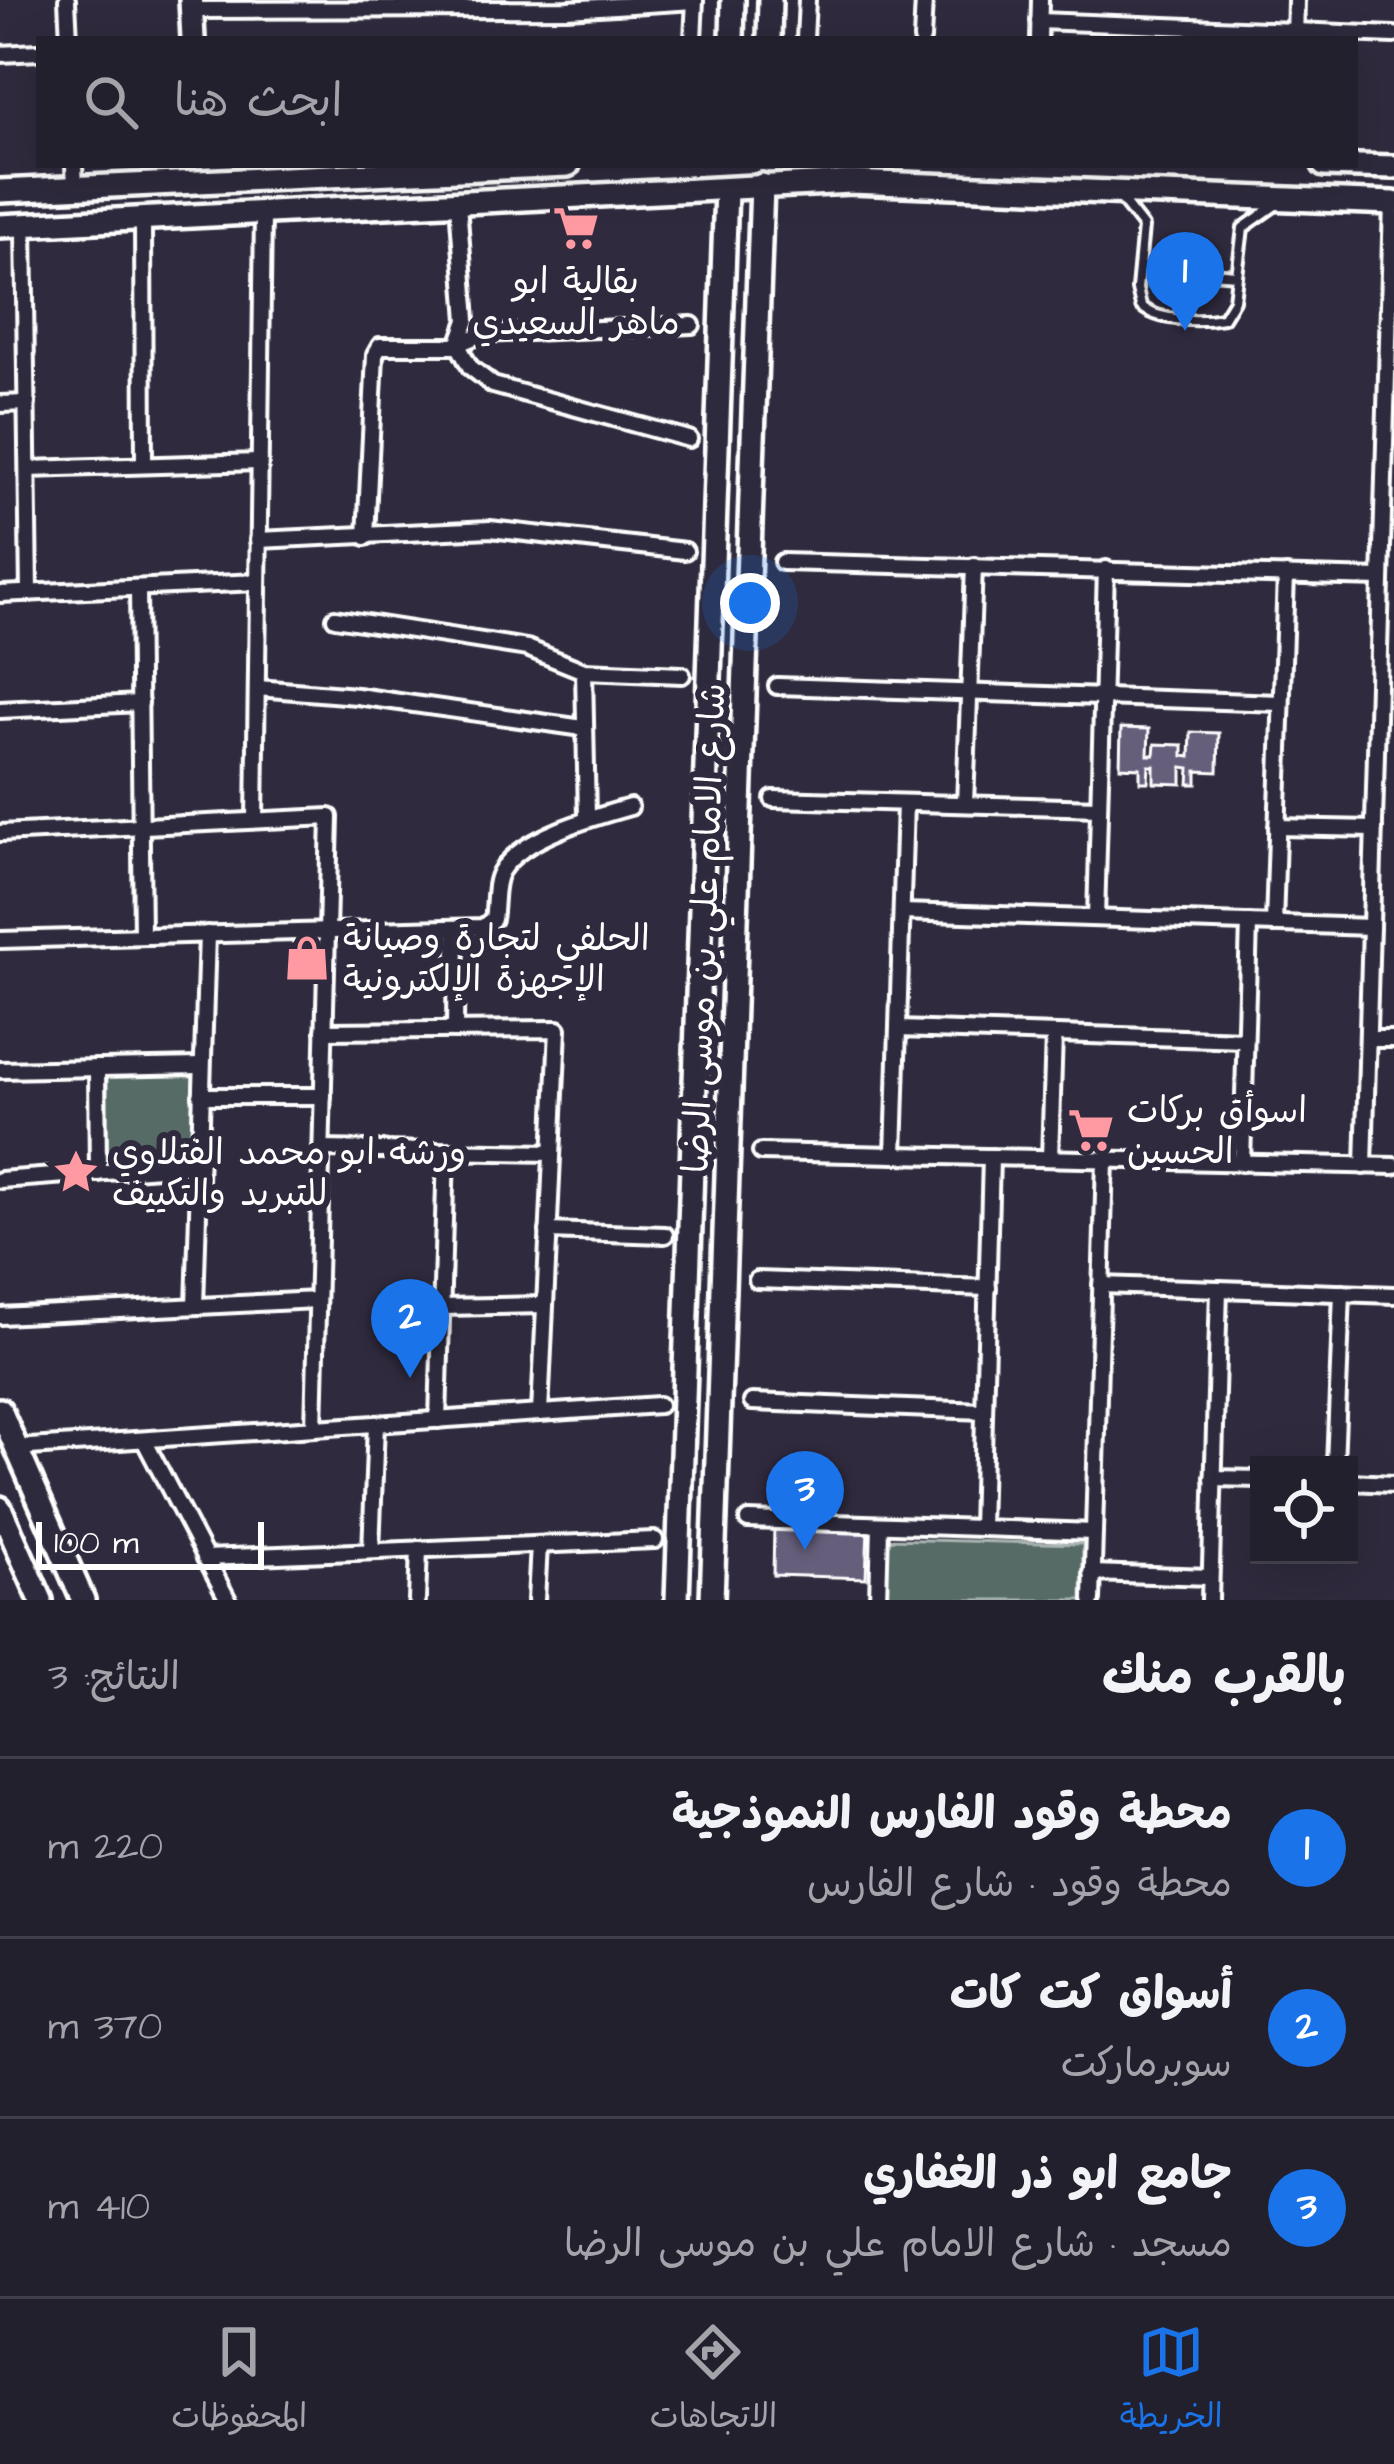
<!DOCTYPE html>
<html lang="ar">
<meta charset="utf-8">
<style>
body{margin:0;font-family:"Architects Daughter","Playpen Sans Arabic",sans-serif;background:#2b2836;color:#f1f3f6;direction:rtl}
.controls{position:absolute;right:36px;bottom:36px;display:grid;overflow:hidden;border-radius:0px;box-shadow:0 12px 48px #0002}
.controls button{width:108px;height:108px;display:grid;place-items:center;padding:0;border:0;border-bottom:3px solid #403e4a;background:#23202e;color:#f1f3f6;font:60px sans-serif}
.scale{position:absolute;left:36px;bottom:30px;width:228px;box-sizing:border-box;padding-left:12px;border:6px solid #fff;border-top:0;font-size:33px;line-height:42px;white-space:nowrap;color:#fff;-webkit-text-stroke:9px #2f2a3d;paint-order:stroke}
.you{position:absolute;left:750px;top:603px;width:42px;height:42px;margin:-30px;border:9px solid #fff;border-radius:50%;background:#1a73e8;box-shadow:0 0 0 18px #1a73e833}
.badge{display:grid;place-items:center;width:78px;height:78px;border-radius:50%;background:#1a73e8;color:#fff;font-size:39px;font-weight:700}
.pin{position:absolute;translate:-50% -99px;filter:drop-shadow(0 3px 6px #0008)}
.pin::after{content:'';position:absolute;top:63px;width:42px;height:36px;background:inherit;clip-path:polygon(0 0,100% 0,50% 100%)}
.list{margin:0;padding:0;list-style:none}
h2{display:flex;justify-content:space-between;align-items:center;height:156px;margin:0;padding:0 48px;font-size:51px}
h2 small{font-size:39px;font-weight:400;color:#a3a3aa}
.list li{display:grid;grid-template-columns:78px 1fr auto;gap:36px;align-items:center;box-sizing:border-box;height:180px;padding:0 48px;border-top:3px solid #403e4a}
.list b{display:block;font-size:45px;white-space:nowrap}
.list p{margin:0;font-size:39px;white-space:nowrap;color:#a3a3aa}
.list em{font-size:39px;font-style:normal;color:#a3a3aa}
.icon{flex:none;width:66px;height:66px;fill:none;stroke:currentColor;stroke-width:2;stroke-linecap:round;stroke-linejoin:round}
.map{position:relative;flex:none;width:1394px;height:1600px;overflow:hidden;direction:ltr}
.search{position:absolute;background:#23202e;box-shadow:0 12px 48px #0002;left:36px;right:36px;top:36px;height:132px;display:flex;align-items:center;gap:30px;box-sizing:border-box;padding:0 42px;border-radius:0px;color:#a3a3aa;font-size:45px}
.sheet{height:696px;background:#23202e}
nav{display:flex;justify-content:space-around;align-items:center;box-sizing:border-box;height:168px;border-top:3px solid #403e4a;background:#23202e;font-size:33px;color:#a3a3aa}
nav a{display:grid;justify-items:center;gap:6px}
nav .on{color:#1a73e8}
.map>svg:first-child{display:block}
.green{fill:#566b66;stroke:#aab5b2;stroke-width:3}
.building{fill:#665e7c;stroke:#fff;stroke-width:3}
.lines{fill:none;stroke-linecap:round;stroke-linejoin:round}
.lane-casing{stroke:#fff;stroke-width:16}
.street-casing{stroke:#fff;stroke-width:22}
.secondary-casing{stroke:#fff;stroke-width:30}
.primary-casing{stroke:#fff;stroke-width:30}
.lane{stroke:#2f2a3d;stroke-width:8}
.street{stroke:#2f2a3d;stroke-width:14}
.secondary{stroke:#2f2a3d;stroke-width:21}
.primary{stroke:#2f2a3d;stroke-width:21}
.labels{text-anchor:middle;stroke-width:12;stroke-linejoin:round;paint-order:stroke}
.poi-label{font-size:36px;fill:#fff;stroke:#2f2a3d;text-anchor:start}
.street-label{font-size:36px;fill:#fff;stroke:#2f2a3d}
</style>
<div class="map">
<svg width="1394" height="1600" viewBox="0 0 1394 1600">
<rect width="100%" height="100%" fill="#2f2a3d"/>
<filter id="ink" filterUnits="userSpaceOnUse"><feTurbulence type="fractalNoise" baseFrequency=".00833" numOctaves="2"/><feDisplacementMap in="SourceGraphic" scale="24" xChannelSelector="R" yChannelSelector="G"/><feConvolveMatrix kernelMatrix="1 2 1 2 8 2 1 2 1" color-interpolation-filters="sRGB"/></filter>
<g filter="url(#ink)">
<g class="green">
<path d="M193 1073 192 1159 107 1158V1075Z"/>
<path d="M888 1539 1083 1544 1082 1600H887Z"/>
</g>
<g class="building">
<path d="M1121 728 1149 729 1148 755H1154L1155 744 1183 745V756L1190 757 1191 732 1219 733 1218 772 1197 771V784H1189L1190 768 1182 767V784L1154 783V766H1149L1148 782H1140V768L1120 767Z"/>
<path d="M774 1525 868 1529 866 1578 773 1575Z"/>
</g>
<g class="lines">
<g class="lane-casing">
<g id="lane">
<path d="M1121 199 1143 227 1137 289 1141 306C1159 322 1200 322 1223 318L1234 300 1243 228 1277 204"/>
<path d="M1140 267 1236 275"/>
</g>
</g>
<g class="street-casing">
<g id="street">
<path d="M67 0 69 39"/>
<path d="M192 10 567 9 695 1"/>
<path d="M1039 21 1394 35"/>
<path d="M693 39 695 0"/>
<path d="M805 39 807 0"/>
<path d="M922 39 924 0"/>
<path d="M1039 39 1040 0"/>
<path d="M1295 39 1296 0"/>
<path d="M0 54 39 52"/>
<path d="M74 165 75 187"/>
<path d="M458 204 467 320 458 345 470 367 493 385 689 439"/>
<path d="M143 219 144 465"/>
<path d="M24 224 29 593"/>
<path d="M0 404 27 403"/>
<path d="M28 469 259 462"/>
<path d="M366 537 375 355 380 346H453L482 334 692 325"/>
<path d="M258 540 490 529 685 551"/>
<path d="M782 562 1381 578"/>
<path d="M138 588 142 936"/>
<path d="M0 594 258 582"/>
<path d="M335 618 527 648 584 671 682 675"/>
<path d="M584 671 587 818"/>
<path d="M777 686 1281 703"/>
<path d="M257 688 357 696 583 728"/>
<path d="M0 710 140 703"/>
<path d="M773 799 1099 808"/>
<path d="M965 804 974 566"/>
<path d="M255 820 263 213"/>
<path d="M1277 827 1374 829"/>
<path d="M0 833 330 817 314 1428"/>
<path d="M902 912 1371 927"/>
<path d="M1096 918 1106 569"/>
<path d="M1274 924 1286 575"/>
<path d="M0 940 483 927 493 919C496 904 493 884 501 871 522 837 594 817 630 807"/>
<path d="M898 1029 1245 1040"/>
<path d="M455 1030 456 928"/>
<path d="M324 1031 558 1029 540 1413"/>
<path d="M1368 1039H1394"/>
<path d="M97 1068 98 1173"/>
<path d="M0 1070 201 1066"/>
<path d="M201 1096H323"/>
<path d="M321 1149 552 1153"/>
<path d="M761 1152 1394 1166"/>
<path d="M894 1155 905 803"/>
<path d="M1050 1158 1054 1034"/>
<path d="M1242 1163 1249 923"/>
<path d="M1364 1166 1392 203"/>
<path d="M0 1180 199 1165"/>
<path d="M548 1231 665 1235"/>
<path d="M757 1280 988 1288"/>
<path d="M1101 1285 1394 1295"/>
<path d="M195 1306 207 934"/>
<path d="M440 1307 544 1305"/>
<path d="M0 1316 317 1300"/>
<path d="M752 1402 984 1411"/>
<path d="M438 1420 446 1152"/>
<path d="M144 1440 228 1600"/>
<path d="M15 1448 659 1405"/>
<path d="M1335 1465 1342 1293"/>
<path d="M1213 1478 1259 1479"/>
<path d="M1349 1482 1394 1484"/>
<path d="M748 1520 1094 1532"/>
<path d="M981 1528 991 1157"/>
<path d="M371 1551 376 1424"/>
<path d="M205 1558 655 1540"/>
<path d="M1092 1573 1210 1577"/>
<path d="M417 1600 419 1549"/>
<path d="M536 1600 539 1545"/>
<path d="M878 1600 880 1525"/>
<path d="M1092 1600 1105 1160"/>
<path d="M1210 1600 1219 1289"/>
</g>
</g>
<g class="secondary-casing">
<g id="secondary">
<path d="M191 0 193 39"/>
<path d="M732 39 733 0"/>
<path d="M769 39 770 0"/>
<path d="M677 1600 726 189"/>
<path d="M712 1600 762 185"/>
</g>
</g>
<g class="primary-casing">
<g id="primary">
<path d="M1324 165 1394 167"/>
<path d="M0 191 568 165"/>
<path d="M0 226 851 182 1394 203"/>
<path d="M0 1410 83 1600"/>
<path d="M0 1508 41 1600"/>
</g>
</g>
<use href="#lane" class="lane"/>
<use href="#street" class="street"/>
<use href="#secondary" class="secondary"/>
<use href="#primary" class="primary"/>
</g>
</g>
<defs>
<g id="supermarket-bare" transform="scale(3.6)"><path d="M-6-5.5h2.5l.6 2H6L4.5 2H-2.5L-4.4-4H-6ZM-1.5 3.2a1.3 1.3 0 1 0 .1 0ZM3 3.2a1.3 1.3 0 1 0 .1 0Z" fill="#ff9aa2" stroke="#2f2a3d" stroke-width="2.5" paint-order="stroke"/></g>
<g id="shop-bare" transform="scale(3.6)"><path d="M-5-2.5h2.3a2.7 3.5 0 0 1 5.4 0H5L5.5 6h-11ZM-1.5-2.5h3a1.5 2.3 0 0 0-3 0Z" fill="#ff9aa2" stroke="#2f2a3d" stroke-width="2.5" paint-order="stroke"/></g>
<g id="sight-bare" transform="scale(3.6)"><path d="M0-6L1.8-2.2L6-1.7L2.9 1.2L3.7 5.4L0 3.3L-3.7 5.4L-2.9 1.2L-6-1.7L-1.8-2.2Z" fill="#ff9aa2" stroke="#2f2a3d" stroke-width="2.5" paint-order="stroke"/></g>
</defs>
<g fill-rule="evenodd">
<use href="#supermarket-bare" x="576" y="228"/>
<use href="#shop-bare" x="307" y="958"/>
<use href="#supermarket-bare" x="1091" y="1130"/>
<use href="#sight-bare" x="76" y="1172"/>
</g>
<g class="labels">
<g class="poi-label">
<text x="576" y="293" text-anchor="middle">بقالية ابو<tspan x="576" dy="41">ماهر السعيدي</tspan></text>
<text x="343" y="950">الحلفي لتجارة وصيانة<tspan x="343" dy="41">الإجهزة الإلكترونية</tspan></text>
<text x="1127" y="1122">اسوأق بركات<tspan x="1127" dy="41">الحسين</tspan></text>
<text x="112" y="1164">ورشه ابو محمد الفتلاوي<tspan x="112" dy="41">للتبريد والتكييف</tspan></text>
</g>
<g class="street-label">
<text transform="translate(703 928) rotate(-88)" y="13">شارع الامام علي بن موسى الرضا</text>
</g>
</g>
</svg>
<div class="controls">
<button><svg class="icon" aria-label="locate" viewBox="0 0 24 24"><circle cx="12" cy="12" r="6"/><path d="M12 2v4M12 18v4M2 12h4M18 12h4"/></svg></button>
</div>
<div class="scale">100 m</div>
<div class="you"></div>
<div class="pin badge" style="left:1185px;top:331px">1</div>
<div class="pin badge" style="left:410px;top:1378px">2</div>
<div class="pin badge" style="left:805px;top:1550px">3</div>
<div class="search"><svg class="icon" aria-label="search" viewBox="0 0 24 24"><circle cx="10" cy="10" r="6"/><path d="M15 15l6 6"/></svg>ابحث هنا</div>
</div>
<section class="sheet">
<h2>بالقرب منك<small>النتائج: 3</small></h2>
<ul class="list">
<li><span class="badge">1</span><div><b>محطة وقود الفارس النموذجية</b><p>محطة وقود · شارع الفارس</p></div><em>220 m</em></li>
<li><span class="badge">2</span><div><b>أسواق كت كات</b><p>سوبرماركت</p></div><em>370 m</em></li>
<li><span class="badge">3</span><div><b>جامع ابو ذر الغفاري</b><p>مسجد · شارع الامام علي بن موسى الرضا</p></div><em>410 m</em></li>
</ul>
</section>
<nav>
<a class="on"><svg class="icon" aria-label="map" viewBox="0 0 24 24"><path d="M3 6l6-2 6 2 6-2v14l-6 2-6-2-6 2zM9 4v14M15 6v14"/></svg>الخريطة</a>
<a><svg class="icon" aria-label="directions" viewBox="0 0 24 24"><path d="M12 3l9 9-9 9-9-9zM9 14v-3h6M13 9l2 2-2 2"/></svg>الاتجاهات</a>
<a><svg class="icon" aria-label="saved" viewBox="0 0 24 24"><path d="M7 4h10v16l-5-4-5 4z"/></svg>المحفوظات</a>
</nav>
